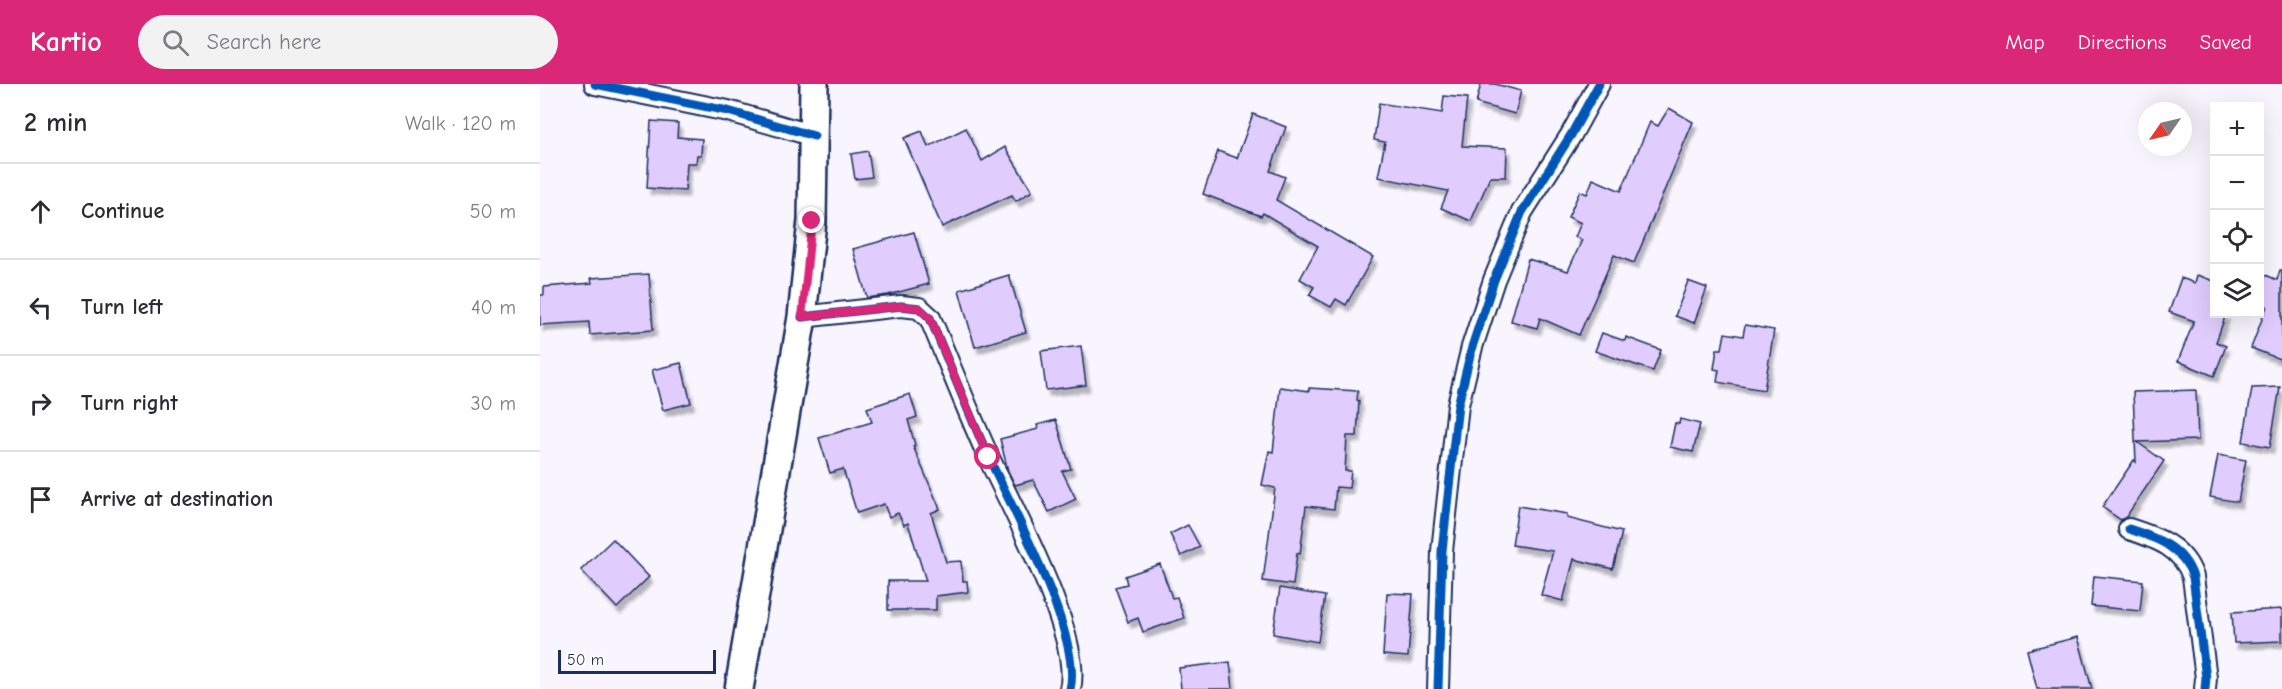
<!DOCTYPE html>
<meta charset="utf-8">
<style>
body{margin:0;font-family:"Comic Neue",sans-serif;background:#f2f2f3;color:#2b2b33}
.controls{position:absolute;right:18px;top:18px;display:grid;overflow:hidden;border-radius:0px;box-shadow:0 6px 24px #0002}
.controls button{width:54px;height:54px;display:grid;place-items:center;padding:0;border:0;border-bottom:2px solid #e1e1e2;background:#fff;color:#2b2b33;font:30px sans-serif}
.compass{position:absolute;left:1598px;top:18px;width:54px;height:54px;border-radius:50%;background:#fff;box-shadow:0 6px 24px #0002;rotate:236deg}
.scale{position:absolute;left:18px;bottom:15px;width:158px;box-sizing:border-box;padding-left:6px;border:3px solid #1b2f5e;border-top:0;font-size:16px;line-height:21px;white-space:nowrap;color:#1b2f5e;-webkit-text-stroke:4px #fff;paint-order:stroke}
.stop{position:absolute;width:18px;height:18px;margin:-14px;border:4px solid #db2777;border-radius:50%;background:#fff}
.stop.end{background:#db2777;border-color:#fff;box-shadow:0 2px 6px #0008}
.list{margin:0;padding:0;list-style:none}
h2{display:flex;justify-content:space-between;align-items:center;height:78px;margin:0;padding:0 24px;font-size:26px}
h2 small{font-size:20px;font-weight:400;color:#7c7c81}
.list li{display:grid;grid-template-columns:39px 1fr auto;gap:18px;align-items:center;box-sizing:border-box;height:96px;padding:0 24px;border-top:2px solid #e1e1e2}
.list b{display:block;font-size:22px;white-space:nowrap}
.list em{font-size:20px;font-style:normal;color:#7c7c81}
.icon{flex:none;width:33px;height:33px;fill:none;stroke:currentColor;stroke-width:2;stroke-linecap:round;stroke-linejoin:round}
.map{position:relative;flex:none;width:1742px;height:605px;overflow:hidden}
header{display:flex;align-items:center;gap:36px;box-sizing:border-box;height:84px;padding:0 30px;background:#db2777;color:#fff}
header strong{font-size:28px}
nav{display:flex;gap:33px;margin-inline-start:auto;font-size:21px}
.search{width:420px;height:54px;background:#f2f2f3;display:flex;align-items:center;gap:15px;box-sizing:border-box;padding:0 21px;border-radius:33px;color:#7c7c81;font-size:22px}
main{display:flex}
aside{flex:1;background:#fff}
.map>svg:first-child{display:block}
.building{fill:#e0ccfd;stroke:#1b2f5e;stroke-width:1.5;filter:url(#shadow)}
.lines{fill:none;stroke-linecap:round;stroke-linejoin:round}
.street-casing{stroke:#1b2f5e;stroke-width:24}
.secondary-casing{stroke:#1b2f5e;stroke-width:32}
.street{stroke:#fff;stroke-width:20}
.secondary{stroke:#fff;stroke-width:27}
.cycleway-casing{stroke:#fff;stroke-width:13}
.cycleway{stroke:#0057b8;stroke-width:9}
.route{stroke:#db2777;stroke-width:8}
</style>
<header>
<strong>Kartio</strong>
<div class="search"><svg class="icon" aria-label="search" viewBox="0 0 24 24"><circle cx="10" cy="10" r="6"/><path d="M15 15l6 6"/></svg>Search here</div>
<nav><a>Map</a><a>Directions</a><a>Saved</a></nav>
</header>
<main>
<aside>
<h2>2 min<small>Walk · 120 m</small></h2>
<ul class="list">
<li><svg class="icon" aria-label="ahead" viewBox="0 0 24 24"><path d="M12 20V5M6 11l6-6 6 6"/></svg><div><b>Continue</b></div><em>50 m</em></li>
<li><svg class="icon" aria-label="left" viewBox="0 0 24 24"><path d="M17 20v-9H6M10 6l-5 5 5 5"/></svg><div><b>Turn left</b></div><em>40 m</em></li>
<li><svg class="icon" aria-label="right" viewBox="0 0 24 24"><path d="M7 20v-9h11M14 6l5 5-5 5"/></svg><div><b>Turn right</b></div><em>30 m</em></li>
<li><svg class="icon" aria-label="arrive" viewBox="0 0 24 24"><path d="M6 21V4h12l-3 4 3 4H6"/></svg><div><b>Arrive at destination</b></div></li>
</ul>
</aside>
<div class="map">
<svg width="1742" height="605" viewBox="0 0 1742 605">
<defs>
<filter id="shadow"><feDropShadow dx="3.5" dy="6" stdDeviation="1.5" flood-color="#0004"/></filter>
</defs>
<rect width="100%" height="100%" fill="#f9f5ff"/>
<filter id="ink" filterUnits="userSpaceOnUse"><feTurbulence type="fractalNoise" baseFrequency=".0167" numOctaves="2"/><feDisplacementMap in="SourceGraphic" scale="12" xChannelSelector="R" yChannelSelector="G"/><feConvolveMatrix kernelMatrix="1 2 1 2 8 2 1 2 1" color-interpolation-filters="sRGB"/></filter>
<g filter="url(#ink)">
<g class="building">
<path d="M941 0H955L981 7 975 30 936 19Z"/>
<path d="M904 12 927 14 922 62 967 64 966 93H950L931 137 901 124 908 107 838 93 845 58 834 56 839 19 902 29Z"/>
<path d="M1129 24 1153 38 1094 179 1074 171 1039 251 1000 234 997 244 971 237 988 175 1028 187 1042 156 1035 153 1041 139 1028 133 1040 107 1047 110 1053 95 1081 107 1110 38 1118 42Z"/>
<path d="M713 30 746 43 730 87 745 93 736 116 833 173 806 221 796 215 791 223 769 211 774 203 760 195 778 162 723 129 721 132 663 110 678 67 697 74Z"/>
<path d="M111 37 138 39 137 53 162 55 161 71H157L156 79H147L145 107 107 104Z"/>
<path d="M426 44 442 77 465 63 492 107 476 117 472 111 402 143 364 54 382 47 388 63Z"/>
<path d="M328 67 332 93 315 95 311 70Z"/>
<path d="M374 148 389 200 348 211 327 214 313 165Z"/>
<path d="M1740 186H1742V276L1711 264 1727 222 1719 219V204L1726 191 1737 196Z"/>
<path d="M109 190 113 246 50 251 49 238 0 241V211H4V203L52 199 51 194Z"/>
<path d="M469 191 486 248 435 263 419 206Z"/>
<path d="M1657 191 1674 197V230H1686L1676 258 1686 262 1674 292 1638 277 1654 237 1629 228 1641 194 1655 199Z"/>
<path d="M1148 197 1167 204 1154 239 1135 232Z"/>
<path d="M1205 241 1234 246 1224 306 1177 298 1179 286 1174 285 1177 265H1182L1185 249 1203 252Z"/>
<path d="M1062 249 1085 257 1086 253 1121 266 1113 287 1055 267Z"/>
<path d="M541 262 546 301 506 306 501 267Z"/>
<path d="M141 279 151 319 123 326 112 286Z"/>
<path d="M740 303 769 307V304L818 307 817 316 819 317 817 352H807L805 387H811L809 404 796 403 794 425 766 422 760 470 757 469 753 501 723 497 735 404 722 401 729 367 733 368Z"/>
<path d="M1740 303 1730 363 1703 358 1712 304Z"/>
<path d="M1656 306 1658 356 1597 358 1624 377 1586 433 1581 436 1562 423 1594 376 1596 378 1593 308Z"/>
<path d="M370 310 377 333 368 336 375 361 373 362 400 425 391 429 406 478 421 477 423 497H427L428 508 396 512V526H348V497H386L368 439 364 441 358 429 349 433 344 420 317 429 303 385 290 389 279 354 332 338 327 324Z"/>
<path d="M1140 335 1160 340 1153 368 1130 363 1135 339 1139 340Z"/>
<path d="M516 336 531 385 522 387 536 415 509 428 493 396 475 401 468 387 460 355 498 345 497 341Z"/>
<path d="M1678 371 1706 376 1698 418 1670 413Z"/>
<path d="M978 422 1027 430V434L1082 448 1073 485 1034 475 1023 517 1001 511 1013 467 972 461Z"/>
<path d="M648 441 660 463 641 472 630 450Z"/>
<path d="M73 455 109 493 77 524 41 486Z"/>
<path d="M620 480 632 514 637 513 644 534 603 548 598 534 588 538 575 503 587 500 585 492Z"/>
<path d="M1554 492 1603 497 1600 527 1551 522Z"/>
<path d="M740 504 785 512 778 558 733 550Z"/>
<path d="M847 509 873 510 868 573 843 571Z"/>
<path d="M1742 525V557L1694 559 1692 528Z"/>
<path d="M1538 553 1552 605H1497L1487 566Z"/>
<path d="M690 578 693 605H641L639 584Z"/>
</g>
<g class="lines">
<g class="street-casing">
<g id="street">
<path d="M55 0 188 27 274 52"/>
<path d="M262 233 361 222 379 224 390 234C410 281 428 328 449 374 472 424 543 554 530 605"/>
<path d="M1589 445C1617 454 1643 463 1653 493L1666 594 1665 605"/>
<path d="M898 605 902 467 918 321 932 263 954 196 982 128 1031 51 1059 0"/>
</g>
</g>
<g class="secondary-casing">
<path id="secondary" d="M199 605 262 233 272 137 274 0"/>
</g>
<use href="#street" class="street"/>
<use href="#secondary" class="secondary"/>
<g class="cycleway-casing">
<g id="cycleway">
<path d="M55 0 188 27 274 52"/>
<path d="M262 233 361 222 379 224 390 234C410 281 428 328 449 374 472 424 543 554 530 605"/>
<path d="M1589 445C1617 454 1643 463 1653 493L1666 594 1665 605"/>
<path d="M898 605 902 467 918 321 932 263 954 196 982 128 1031 51 1059 0"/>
</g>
</g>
<use href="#cycleway" class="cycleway"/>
</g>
</g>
<g class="lines" filter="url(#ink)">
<path class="route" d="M272 137 262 233 361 222 379 224 390 234 448 373"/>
</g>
</svg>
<div class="controls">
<button>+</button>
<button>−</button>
<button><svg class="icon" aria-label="locate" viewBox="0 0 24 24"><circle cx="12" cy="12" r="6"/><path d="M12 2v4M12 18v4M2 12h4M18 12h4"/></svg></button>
<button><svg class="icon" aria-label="layers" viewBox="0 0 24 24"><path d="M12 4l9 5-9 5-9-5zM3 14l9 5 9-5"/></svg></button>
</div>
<svg class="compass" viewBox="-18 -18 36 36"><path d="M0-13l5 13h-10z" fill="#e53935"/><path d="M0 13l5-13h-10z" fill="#7c7c81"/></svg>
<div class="scale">50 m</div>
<div class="stop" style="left:448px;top:373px"></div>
<div class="stop end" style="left:272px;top:137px"></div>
</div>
</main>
